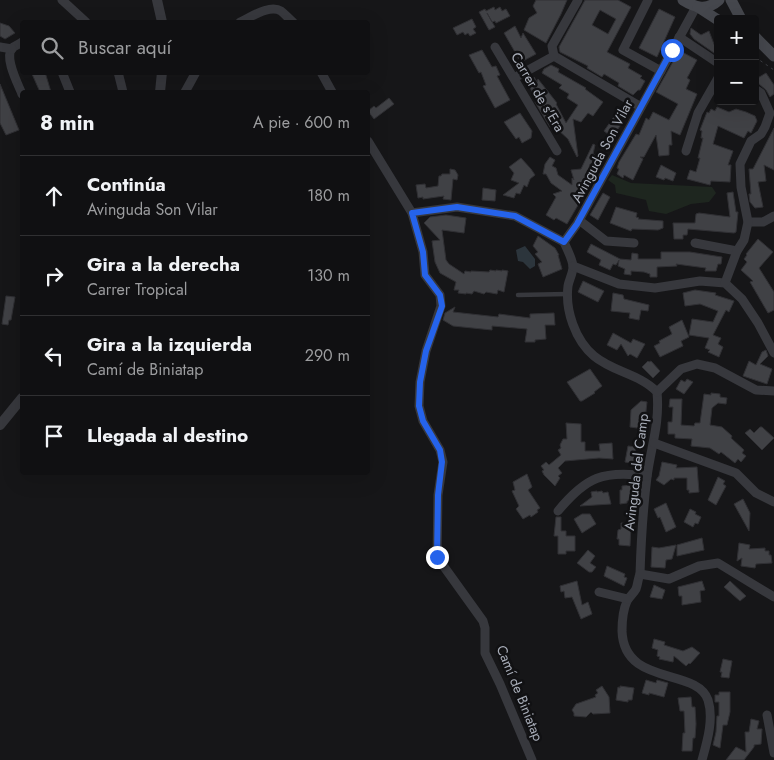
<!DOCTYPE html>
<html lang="es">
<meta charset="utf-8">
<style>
body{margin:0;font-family:Jost,sans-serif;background:#1e1e20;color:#f1f3f6}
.controls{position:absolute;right:15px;top:15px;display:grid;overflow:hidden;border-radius:5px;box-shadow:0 5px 20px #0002}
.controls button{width:45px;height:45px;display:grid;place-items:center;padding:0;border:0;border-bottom:1px solid #303032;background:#101012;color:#f1f3f6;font:25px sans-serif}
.stop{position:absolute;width:15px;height:15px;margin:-11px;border:4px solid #2563eb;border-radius:50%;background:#fff}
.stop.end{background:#2563eb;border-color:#fff;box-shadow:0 1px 5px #0008}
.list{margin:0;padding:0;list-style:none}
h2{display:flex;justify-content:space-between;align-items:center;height:65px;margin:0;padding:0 20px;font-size:21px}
h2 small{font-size:16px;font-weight:400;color:#9c9d9f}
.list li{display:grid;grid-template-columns:32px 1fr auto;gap:15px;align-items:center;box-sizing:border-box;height:80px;padding:0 20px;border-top:1px solid #303032}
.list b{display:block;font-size:19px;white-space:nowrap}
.list p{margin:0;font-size:16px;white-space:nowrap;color:#9c9d9f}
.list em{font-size:16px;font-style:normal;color:#9c9d9f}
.icon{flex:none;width:28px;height:28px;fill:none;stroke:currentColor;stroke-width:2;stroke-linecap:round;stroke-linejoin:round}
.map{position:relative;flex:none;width:774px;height:760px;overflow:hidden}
.search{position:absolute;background:#101012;box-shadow:0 5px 20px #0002;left:20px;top:20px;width:350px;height:55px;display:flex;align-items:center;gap:12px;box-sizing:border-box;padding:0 18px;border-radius:5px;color:#9c9d9f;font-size:19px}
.panel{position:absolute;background:#101012;box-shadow:0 5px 20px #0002;left:20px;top:90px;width:350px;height:385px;border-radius:5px}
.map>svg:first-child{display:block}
.green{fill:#1e261f}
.water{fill:#2c353c}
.building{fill:#404145;stroke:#303034;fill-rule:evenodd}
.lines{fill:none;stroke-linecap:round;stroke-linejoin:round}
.path{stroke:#3d3f44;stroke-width:1;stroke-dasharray:2.5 4;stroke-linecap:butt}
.service{stroke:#37383d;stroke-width:4.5}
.minor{stroke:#37383d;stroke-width:9}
.tertiary{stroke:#37383d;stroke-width:10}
.secondary{stroke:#45474d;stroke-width:11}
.route{stroke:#2563eb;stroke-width:6}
.labels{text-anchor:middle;stroke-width:5;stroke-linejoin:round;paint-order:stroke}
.street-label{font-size:14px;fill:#a8adb8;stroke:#111113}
</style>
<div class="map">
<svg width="774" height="760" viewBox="0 0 774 760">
<rect width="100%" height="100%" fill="#161618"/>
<path class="green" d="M612 175 631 183 712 187 716 193 709 202 691 204 666 214 649 211 646 200 616 193 615 185 608 180Z"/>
<path class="water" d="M525 246 535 259V266L530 269 523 262 518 261 516 250Z"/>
<g class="building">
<path d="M536 0H567L561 14 546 43 524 30 529 18 537 13 533 6Z"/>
<path d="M585 0H618L631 7 607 52 630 64 628 68 642 76 640 78 645 81 640 90H638L633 95 618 86 619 83 604 74 602 77 587 68 588 66 560 52 559 47ZM600 10 616 19 608 34 592 25Z"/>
<path d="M494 7 495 10 500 7 502 11 506 9 510 16 496 23 495 21 492 22 487 13 495 27 489 30 479 12 485 9 486 11Z"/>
<path d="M659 9 675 17 657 57 639 48Z"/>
<path d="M472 19 476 27 473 29 476 33 470 36 468 33 465 35 463 32 457 35 453 28Z"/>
<path d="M0 23 9 26 15 33 5 39 0 36Z"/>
<path d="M515 26 521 38 523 33 536 54 523 61 519 59 504 33Z"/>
<path d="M691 28 701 35 709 31 717 52 714 53 694 39 690 34Z"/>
<path d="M482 50 492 67 496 66 500 75 497 76 510 100 495 108 483 86 486 85 481 72 479 73 469 55Z"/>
<path d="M682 52 697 60 687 78 690 80 686 89 697 94 680 135 671 131 672 145H669V155L659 156 656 135 644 157H640L643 159 633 180 624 175 623 178 617 174 619 169 617 168 619 162 636 134 639 135 646 118 649 120 653 112 669 120 678 104 656 92 675 58 678 60Z"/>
<path d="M551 65 559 69 558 72 586 88 585 89 603 102 593 116 588 113 581 122 573 119 578 156 577 157 568 139 556 128 554 129 552 126 550 127 535 102 537 101 527 82 534 77 537 82 538 79 557 103 556 104 566 123 578 105 567 98 569 94 559 88 562 85 542 73 544 69Z"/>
<path d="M36 72H45L51 92H40L32 74Z"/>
<path d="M766 73 774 85V94L770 97 766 90 759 84 756 79Z"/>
<path d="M0 84 19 130 6 135 0 123Z"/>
<path d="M389 98 394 104 374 119 368 111 374 106 376 108Z"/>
<path d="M717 107 729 112 736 109 746 112 755 116 757 121 751 133 748 131 744 138 718 126 713 144 733 151 728 165H731L730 182 711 181 710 185 687 179 690 170 696 172 700 158H698L703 138H701L702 131 700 130 707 112 709 113 711 109 715 111Z"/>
<path d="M618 111 623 122 612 137 604 131Z"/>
<path d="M520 113 532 131 531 138 522 143 519 137 516 139 504 122Z"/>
<path d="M774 128V170L764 165 766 181 758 182 763 207 755 208 750 202 749 194H751L749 169H753Z"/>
<path d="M593 144 595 145 593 154 599 158 595 166 590 164 586 180H588L586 188 578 205 567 224 556 218 554 220 546 215 556 197 553 194 562 191 551 183 546 174H543L545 164 550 157 555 160 552 166 556 168 558 175 572 185V178L574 180 571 170 581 169Z"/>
<path d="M521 158 531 169 535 175 530 179 527 187 524 185 520 194 516 193 514 198 503 195 519 183 511 180 514 173 509 167Z"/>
<path d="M661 165 676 173 673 181 665 178 664 180 656 177Z"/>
<path d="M450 169 455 170 458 175 457 180 453 179 451 200 443 199 444 196 423 199V197L418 198 416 185 425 184 426 188 438 186 439 176H441L442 174H450Z"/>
<path d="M483 188 496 190 495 201 482 200Z"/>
<path d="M733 192 736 212H738L736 232 734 233 688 229 687 235H683V239H674L673 223H695L696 214 699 213 730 217 727 193Z"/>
<path d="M603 193 610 197 598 220 590 215Z"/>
<path d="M616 207 637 213 636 217 639 218 638 219 663 221V228L658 230 632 229 631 231 610 223Z"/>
<path d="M446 215 466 218 464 233 442 230 446 260 449 264 464 274 465 271 471 272V271L489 272 490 270 496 271V270L502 271V270L508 271 504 292 498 290 497 294 486 292 484 294 474 291 472 294 466 293V294L458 293 459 290H454L456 282 440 273 435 262 432 241 440 240 424 223 430 217Z"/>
<path d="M538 236 555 248 559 255H558L562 269 543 277 538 264 542 262 535 254 538 252 533 246Z"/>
<path d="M758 239 773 252 759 268 774 292V310L768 313 750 282 753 281 741 270 747 262 744 259 747 255 746 254Z"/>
<path d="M591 244 620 259 631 260 632 253 638 254V259H661V252H690L722 257 721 264H718L716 271H705L706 268 676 264 677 266 657 267V277H650V274L644 272 631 271V275L624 274 625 269 618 266 619 260 616 265 613 264 610 270 599 265 601 260 587 252Z"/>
<path d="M583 281 604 291 598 302 578 292Z"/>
<path d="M695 290 716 293 715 295 734 301 729 312 726 310 713 335 721 338 718 344 723 347 719 357 708 352 710 350 705 348 709 338 689 335 692 319 713 322 718 311 700 304 685 306 683 293Z"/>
<path d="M613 293 623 295 624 299 649 305 648 311 641 310 639 320 629 318 630 313 611 311Z"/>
<path d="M6 296 15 297 11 320H9L8 325 2 324Z"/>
<path d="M455 307 453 312 498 317 499 314 530 318V314L554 313 555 325H545L546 339 535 340V342H525L527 329 492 326V330L453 326 443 320 445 313Z"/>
<path d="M682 320 689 337 681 341 683 346 660 357 654 346 660 343 659 341 672 334 669 327Z"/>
<path d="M613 333 631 343 633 339 645 344 637 358 630 354 628 356 621 344 617 350 607 345Z"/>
<path d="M766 350 768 356 760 364 772 369 767 384 743 376 749 361 756 365 762 352Z"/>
<path d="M648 361 649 362 651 361 660 371 653 378 642 367Z"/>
<path d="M590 369 602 386 594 392 595 393 582 401H580L567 382Z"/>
<path d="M687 379 693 382 684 394 676 389 681 380 685 382Z"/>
<path d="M711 393 720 394V397L727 398 726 404 718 403 712 408 710 425 722 427 732 436 731 438 744 450 742 453 746 456 741 462 738 459 735 463 721 452 719 454 710 448 691 446 692 439 675 438V434H668V422H672L673 407H669L670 399H682L681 425 694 426 695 423H700L704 394 711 395Z"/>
<path d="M641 401 647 402 644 429 630 427 631 410Z"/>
<path d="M566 423 581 424V442H585V451H600L599 444 612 443 613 459 599 458 565 461 558 468 562 473 558 476 560 478 555 486 544 475 542 471 544 470 541 466 546 462 549 465 561 455 558 450 561 448 560 445 563 439H567Z"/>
<path d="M760 427H762L774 438 762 450 745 433 750 429 754 433Z"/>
<path d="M628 446 636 447 635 456 638 457 637 464 625 462Z"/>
<path d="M662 462 677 465 676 468 697 467 699 492 689 493V490H687V478H674V480L671 479 664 485 656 480 659 476Z"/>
<path d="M527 474 532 487 528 490 540 508 537 510 538 512 531 517 530 515 523 519 516 509 519 506 512 491 515 490 513 482Z"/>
<path d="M718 477 725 481 723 484 726 486 716 505 708 500Z"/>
<path d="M632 485 634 501H627V503L620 504V490H622V486Z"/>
<path d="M597 491V492L602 491 603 493 608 492 611 504 580 506 592 497 591 492Z"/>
<path d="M743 499 750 513 749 531 734 504Z"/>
<path d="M666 503 676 527 666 532 660 517 658 518 654 509Z"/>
<path d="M690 509 696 512 695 514 701 517 698 524 695 523 693 527 684 522Z"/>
<path d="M582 514H590L596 524 582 533 574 519Z"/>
<path d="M556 517H561V531H566V536H575V551H566V554H558V536H554Z"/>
<path d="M621 523 631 524 630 546 619 545V539H617L618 530 621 529Z"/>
<path d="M702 538 704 550 677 556V545Z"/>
<path d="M739 543 750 545 749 549 765 548V551H769V555H771L772 563 756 564 755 568 741 566 742 558 737 561Z"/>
<path d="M676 545 672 559 666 560 665 568 651 567 652 547 659 548Z"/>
<path d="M588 550 595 556 590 563 596 567 592 572H589L577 563Z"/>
<path d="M607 566 625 574 624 577 627 578 624 586 604 576Z"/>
<path d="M577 581 582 605 588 602 592 614 581 619 572 597 565 598 564 591 561 592 560 586Z"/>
<path d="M702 581 705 590 700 591 701 602 682 605V596H679L678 587Z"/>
<path d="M730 581 746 596 740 601 724 587Z"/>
<path d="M654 585 665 590 662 599 650 597Z"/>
<path d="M654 639 665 642 664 645 683 651 692 647 700 653 690 664 689 663 686 666 674 656 673 662 659 659 660 657 657 656 658 650 652 648Z"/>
<path d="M723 659 732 661 729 678 721 677 722 672H720Z"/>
<path d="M646 680 656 683 657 680 668 683 664 697 649 693V695L642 693Z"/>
<path d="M602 686 609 697 610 713 593 714 591 712 586 717 574 716V713L572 710 576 704 596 697 595 695 598 693 596 690Z"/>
<path d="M620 686 634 688 632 700H628V702L616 700 618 687 620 688Z"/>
<path d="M719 692H730V712L727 725H723L720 748 713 745 716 732 717 716H719V702H715V695H719Z"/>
<path d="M691 697 692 707H695L696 724 695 738H693L692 751H682L683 733H685L684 711H680L678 698Z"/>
<path d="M751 719 759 721 757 729H762L761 744 754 745V747L744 760H726L736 747 746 752 745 732H749Z"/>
</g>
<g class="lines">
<path class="path" d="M755 57 774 70"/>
<path class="service" d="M518 295 567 294"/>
<g class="minor">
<path d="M62 0 86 22"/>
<path d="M648 0 623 50 661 71"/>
<path d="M240 22C251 17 270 4 281 11 285 14 289 19 293 22"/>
<path d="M679 37 718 63"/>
<path d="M22 42C20 44 14 46 12 48 4 58 18 84 22 94"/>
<path d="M0 47 12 49"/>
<path d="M495 47 557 151"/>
<path d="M554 56 641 107"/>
<path d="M62 72 70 92"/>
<path d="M118 72 123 92"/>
<path d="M321 72 332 92"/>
<path d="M514 78 554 56 552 46 578 0"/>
<path d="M185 92 196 72"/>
<path d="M368 141 412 213 423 252 425 275 440 295 441 306 426 351 420 382 419 406 423 421 440 450 443 462 438 495 437 557 483 621 485 628V653L500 684 532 760"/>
<path d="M686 151 698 113 718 78"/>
<path d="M412 213 457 207 515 216 564 242"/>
<path d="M579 220 606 241 634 243"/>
<path d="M748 222H763L774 216"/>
<path d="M564 242C567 249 573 260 573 267 573 273 569 280 568 286 565 310 575 340 594 356 613 372 640 374 657 392 660 424 651 446 647 477 643 509 641 542 640 574 638 578 638 584 636 589 634 593 629 597 627 601 623 610 622 622 622 631 624 687 697 667 708 700 714 719 707 742 702 760"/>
<path d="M564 242 577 224 696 7"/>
<path d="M695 243 737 251"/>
<path d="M573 266 619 284 655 288 700 281 725 283 742 299 758 323 774 353"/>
<path d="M725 283 737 251 744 240 748 222 741 187 740 164 751 141 761 134 765 127 770 113 761 93 755 89"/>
<path d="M657 392 681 369 697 364 715 368 756 390 774 391"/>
<path d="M654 443 736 473 756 493 774 502"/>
<path d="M558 511C586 477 603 470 647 476"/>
<path d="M640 574 669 579 699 566 718 563 774 597"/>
<path d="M599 592 628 599"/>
<path d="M767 715 774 753"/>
</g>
<g class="tertiary">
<path d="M157 0 162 22"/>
<path d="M160 92 162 72"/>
<path d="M0 425 22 398"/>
</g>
<g class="secondary">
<path d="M683 0C696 8 707 11 719 0"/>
<path d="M731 0 741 19"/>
<path d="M698 7 718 20"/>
<path d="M755 37 774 56"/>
</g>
</g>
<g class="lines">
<path class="route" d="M437 557 438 495 442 462 440 450 423 421 419 406 420 382 426 351 442 306 440 295 425 275 423 252 412 213 457 207 515 216 564 242 577 224 672 50"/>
</g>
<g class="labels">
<g class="street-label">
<text transform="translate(538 92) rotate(59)" y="5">Carrer de s'Era</text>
<text transform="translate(602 151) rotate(-62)" y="5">Avinguda Son Vilar</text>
<text transform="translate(636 472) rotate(-83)" y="5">Avinguda del Camp</text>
<text transform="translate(520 693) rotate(68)" y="5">Camí de Biniatap</text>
</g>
</g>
</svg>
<div class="controls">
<button>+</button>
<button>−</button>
</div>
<div class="stop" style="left:672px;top:50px"></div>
<div class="stop end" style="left:437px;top:557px"></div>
<div class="search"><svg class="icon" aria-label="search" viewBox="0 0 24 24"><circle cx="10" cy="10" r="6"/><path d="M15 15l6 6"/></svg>Buscar aquí</div>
<section class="panel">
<h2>8 min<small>A pie · 600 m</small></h2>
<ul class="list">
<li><svg class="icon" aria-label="ahead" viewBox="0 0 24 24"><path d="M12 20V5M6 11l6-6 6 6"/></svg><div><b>Continúa</b><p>Avinguda Son Vilar</p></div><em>180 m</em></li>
<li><svg class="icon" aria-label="right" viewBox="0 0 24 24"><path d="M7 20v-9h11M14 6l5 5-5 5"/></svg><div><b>Gira a la derecha</b><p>Carrer Tropical</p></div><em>130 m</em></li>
<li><svg class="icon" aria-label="left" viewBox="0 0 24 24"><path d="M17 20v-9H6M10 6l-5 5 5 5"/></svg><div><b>Gira a la izquierda</b><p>Camí de Biniatap</p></div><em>290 m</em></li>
<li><svg class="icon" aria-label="arrive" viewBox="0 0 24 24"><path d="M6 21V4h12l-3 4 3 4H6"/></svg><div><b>Llegada al destino</b></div></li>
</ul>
</section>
</div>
